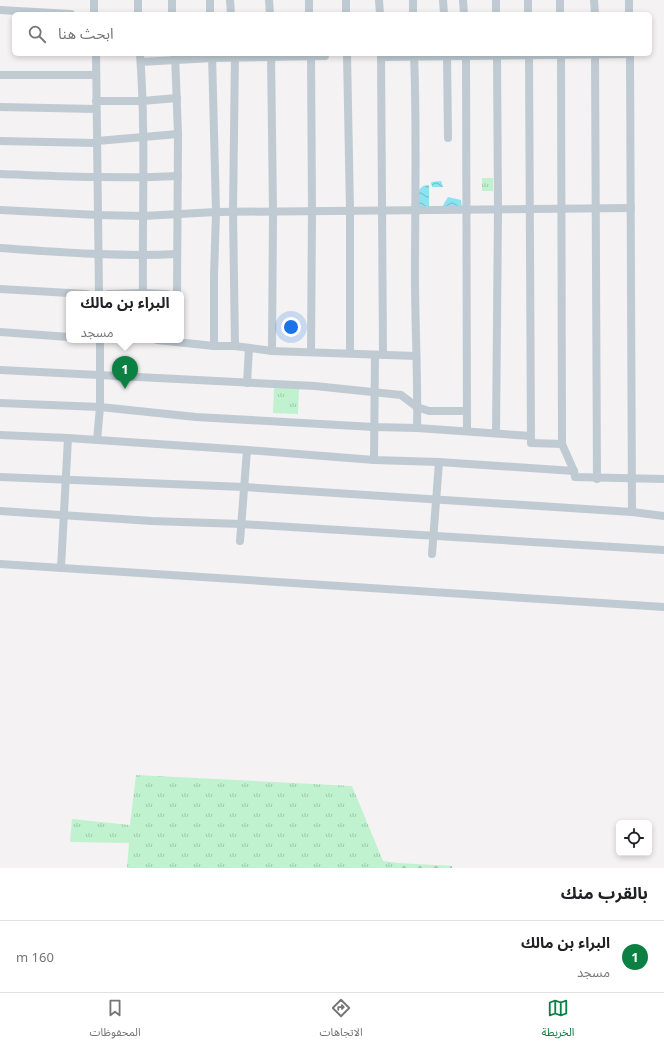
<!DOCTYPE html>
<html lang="ar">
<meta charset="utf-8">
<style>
body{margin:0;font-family:"Noto Sans","Noto Sans Arabic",sans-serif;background:#f2f2f2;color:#202124;direction:rtl}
.controls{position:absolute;right:12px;bottom:12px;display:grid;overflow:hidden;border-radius:6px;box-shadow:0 2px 6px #0003}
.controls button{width:36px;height:36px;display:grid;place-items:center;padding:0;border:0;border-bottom:1px solid #e0e0e0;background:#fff;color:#202124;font:20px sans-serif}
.you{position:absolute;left:291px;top:327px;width:14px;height:14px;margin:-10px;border:3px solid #fff;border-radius:50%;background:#1a73e8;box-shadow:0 0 0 6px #1a73e833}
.badge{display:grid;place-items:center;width:26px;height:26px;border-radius:50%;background:#0b8043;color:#fff;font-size:13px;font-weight:700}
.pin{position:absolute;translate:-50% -33px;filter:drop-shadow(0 1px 2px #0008)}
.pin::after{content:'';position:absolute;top:21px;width:14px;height:12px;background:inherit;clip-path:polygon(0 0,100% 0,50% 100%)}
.popup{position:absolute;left:66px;top:291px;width:118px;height:52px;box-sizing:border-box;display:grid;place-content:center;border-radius:6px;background:#fff;filter:drop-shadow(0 1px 3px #0005);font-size:13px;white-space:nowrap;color:#757577}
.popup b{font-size:15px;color:#202124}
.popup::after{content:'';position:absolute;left:50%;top:100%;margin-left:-8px;border:8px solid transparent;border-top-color:#fff}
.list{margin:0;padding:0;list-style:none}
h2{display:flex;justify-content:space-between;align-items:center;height:52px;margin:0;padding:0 16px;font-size:17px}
h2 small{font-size:13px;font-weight:400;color:#757577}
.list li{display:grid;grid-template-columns:26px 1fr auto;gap:12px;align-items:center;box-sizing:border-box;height:72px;padding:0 16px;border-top:1px solid #e0e0e0}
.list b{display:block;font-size:15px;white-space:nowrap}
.list p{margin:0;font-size:13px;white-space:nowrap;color:#757577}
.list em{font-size:13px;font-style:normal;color:#757577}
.icon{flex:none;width:22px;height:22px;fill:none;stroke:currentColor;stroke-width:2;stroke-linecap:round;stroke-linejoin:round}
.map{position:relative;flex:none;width:664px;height:868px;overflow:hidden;direction:ltr}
.search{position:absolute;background:#fff;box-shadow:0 2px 6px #0003;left:12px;right:12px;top:12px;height:44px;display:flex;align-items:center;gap:10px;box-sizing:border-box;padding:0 14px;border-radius:6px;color:#757577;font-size:15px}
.sheet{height:124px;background:#fff}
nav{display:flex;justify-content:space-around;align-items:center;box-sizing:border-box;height:56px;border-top:1px solid #e0e0e0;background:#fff;font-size:11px;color:#757577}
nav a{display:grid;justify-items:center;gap:2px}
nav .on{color:#0b8043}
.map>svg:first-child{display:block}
.grass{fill:url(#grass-tufts)}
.cemetery{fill:url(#cemetery-stones)}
.water{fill:url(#water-waves)}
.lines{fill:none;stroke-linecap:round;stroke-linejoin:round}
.minor{stroke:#bfcad2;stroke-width:8}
</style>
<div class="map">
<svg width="664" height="868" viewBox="0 0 664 868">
<defs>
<pattern id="grass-tufts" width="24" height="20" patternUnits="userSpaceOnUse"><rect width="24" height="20" fill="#c0f2d0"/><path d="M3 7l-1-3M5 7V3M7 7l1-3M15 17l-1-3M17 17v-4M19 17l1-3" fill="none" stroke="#9ec7ac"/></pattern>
<pattern id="cemetery-stones" width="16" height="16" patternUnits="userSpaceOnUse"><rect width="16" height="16" fill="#c0f2d0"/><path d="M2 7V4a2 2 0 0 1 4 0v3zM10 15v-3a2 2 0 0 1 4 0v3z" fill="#9ec7ac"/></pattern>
<pattern id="water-waves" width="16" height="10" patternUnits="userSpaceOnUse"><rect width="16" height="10" fill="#8be2f1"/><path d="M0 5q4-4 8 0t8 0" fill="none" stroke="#74bac7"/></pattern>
</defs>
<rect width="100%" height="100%" fill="#f4f2f2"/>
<g class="grass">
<rect x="482" y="178" width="11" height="13"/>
<path d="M274 387 299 388 298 414 273 413Z"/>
<path d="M136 775 352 786 383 861 398 863 399 868H127L129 843 70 842 72 819 130 825Z"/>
</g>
<path class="cemetery" d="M398 863 452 866V868H399Z"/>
<g class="water">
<path d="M441 181 443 187H432L431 182Z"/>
<path d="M429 185V208H418V191L423 186Z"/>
<path d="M448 197 461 200 462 208 442 207Z"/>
</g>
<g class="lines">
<g class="minor">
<path d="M94 0V14"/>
<path d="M138 0V14"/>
<path d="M172 0V14"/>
<path d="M210 0V14"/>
<path d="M230 0 231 14"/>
<path d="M269 0 270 14"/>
<path d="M309 0V14"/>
<path d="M346 0V14"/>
<path d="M379 0 380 14"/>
<path d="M413 0V14"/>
<path d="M443 0 444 14"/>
<path d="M463 0 464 14"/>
<path d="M496 0V14"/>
<path d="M528 0V14"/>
<path d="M560 0V14"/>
<path d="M594 0 595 14"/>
<path d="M629 0V14"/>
<path d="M0 10 71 14"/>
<path d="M96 54 99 294"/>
<path d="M140 54C146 134 142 214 143 294"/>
<path d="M175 54 178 134 177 294"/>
<path d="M212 54 216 212 214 276V346"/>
<path d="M235 54 233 212 235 346"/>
<path d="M271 54 273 212 272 351"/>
<path d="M311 54 312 211 311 352"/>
<path d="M347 54 350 211V353"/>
<path d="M381 54 383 355"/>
<path d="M414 54C417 128 415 202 415 276 415 326 418 377 417 428"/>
<path d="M447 54 448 138"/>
<path d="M466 54 467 431"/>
<path d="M529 54 531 443 562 444 574 471 575 477 664 479"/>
<path d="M561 54 562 444"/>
<path d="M595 54 597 479"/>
<path d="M630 54 632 512"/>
<path d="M381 57 630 54"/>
<path d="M141 62 212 58 325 56"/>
<path d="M0 75H96"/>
<path d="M96 101H142L177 98"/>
<path d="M0 107 96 109"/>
<path d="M0 141 96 143"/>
<path d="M97 141 178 134"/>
<path d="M0 174C59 176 118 179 178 176"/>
<path d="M0 210 98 215 143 216 216 212 631 208"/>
<path d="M0 248C59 252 117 257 177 254"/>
<path d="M0 289 87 294"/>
<path d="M108 294 143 293 167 294"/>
<path d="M0 332 69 337"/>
<path d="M157 340 214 346H235L272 351 416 356"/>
<path d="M0 370 315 386 401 395 417 407 429 411H466"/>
<path d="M247 383 249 348"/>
<path d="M0 403 100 407 196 417 374 427 417 428 531 436"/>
<path d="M496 433 498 210 497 54"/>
<path d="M0 435 68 438 247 450 374 460 439 462 574 471"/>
<path d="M97 440 100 407V340"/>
<path d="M374 460 375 355"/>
<path d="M0 477 244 487 632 512 664 516"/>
<path d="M0 511 152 521 241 524 664 550"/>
<path d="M240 541 247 450"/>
<path d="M432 554 439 462"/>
<path d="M0 564 664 607"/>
<path d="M61 568 68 438"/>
</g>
</g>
</svg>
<div class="controls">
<button><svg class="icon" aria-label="locate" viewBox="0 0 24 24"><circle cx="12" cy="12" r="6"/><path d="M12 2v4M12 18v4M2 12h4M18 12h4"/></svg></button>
</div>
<div class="you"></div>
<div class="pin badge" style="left:125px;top:389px">1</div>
<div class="popup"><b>البراء بن مالك</b>مسجد</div>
<div class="search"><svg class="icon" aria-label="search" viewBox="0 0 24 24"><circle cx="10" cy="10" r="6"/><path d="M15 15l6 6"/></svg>ابحث هنا</div>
</div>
<section class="sheet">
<h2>بالقرب منك<small></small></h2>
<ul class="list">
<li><span class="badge">1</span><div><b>البراء بن مالك</b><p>مسجد</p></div><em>160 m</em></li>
</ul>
</section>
<nav>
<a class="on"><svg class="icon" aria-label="map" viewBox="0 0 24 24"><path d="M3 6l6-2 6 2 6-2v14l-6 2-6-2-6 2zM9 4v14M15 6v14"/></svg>الخريطة</a>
<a><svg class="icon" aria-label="directions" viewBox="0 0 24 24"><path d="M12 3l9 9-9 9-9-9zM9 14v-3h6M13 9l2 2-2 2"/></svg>الاتجاهات</a>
<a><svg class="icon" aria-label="saved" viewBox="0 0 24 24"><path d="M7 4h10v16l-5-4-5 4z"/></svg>المحفوظات</a>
</nav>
